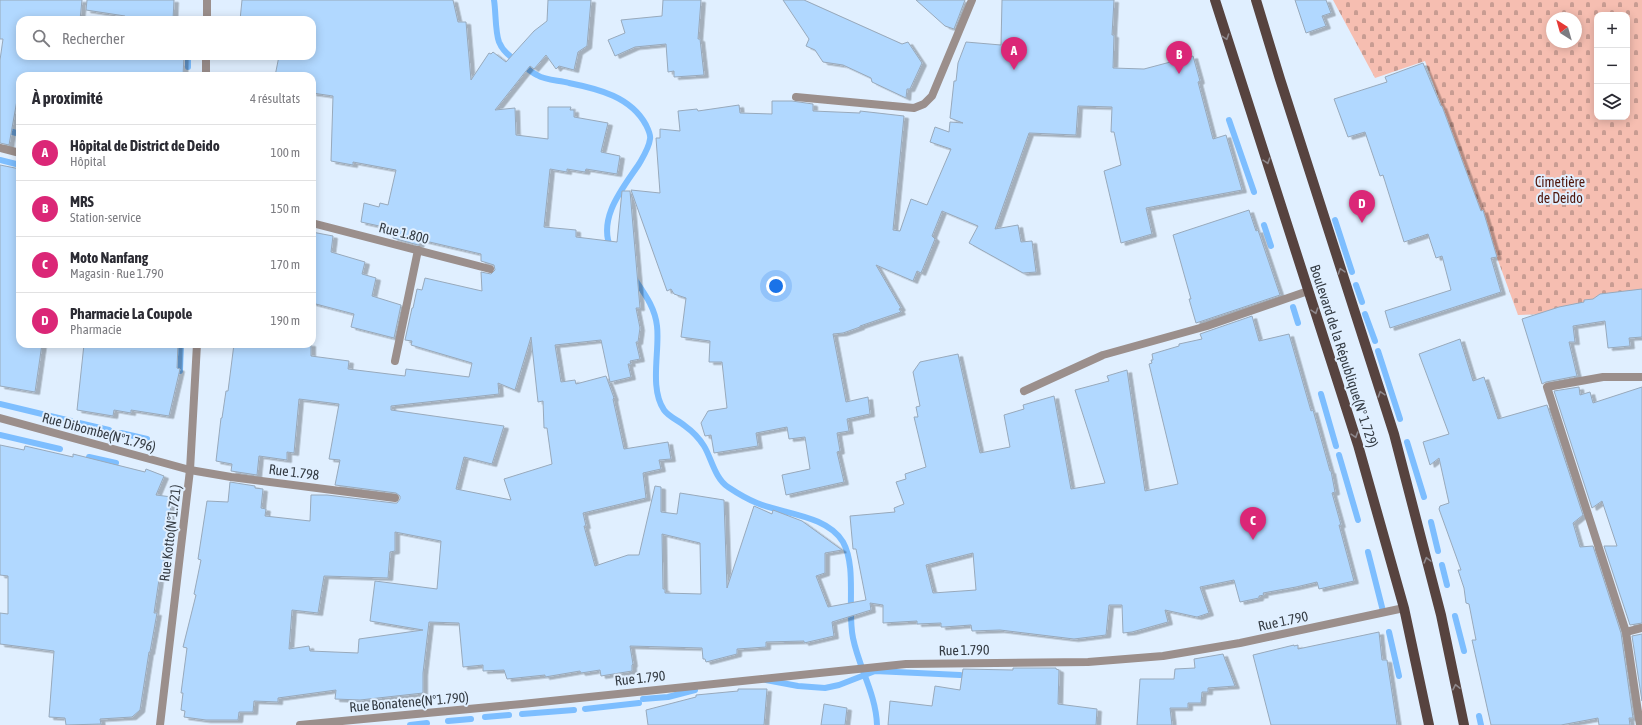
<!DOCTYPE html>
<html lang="fr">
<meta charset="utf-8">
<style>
body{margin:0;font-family:"Asap Condensed",sans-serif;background:#f2f2f3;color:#2b2b33}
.controls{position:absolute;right:12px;top:12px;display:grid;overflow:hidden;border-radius:8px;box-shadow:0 2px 10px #0003}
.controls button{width:36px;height:36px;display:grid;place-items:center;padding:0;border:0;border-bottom:1px solid #e1e1e2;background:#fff;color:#2b2b33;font:20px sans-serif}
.compass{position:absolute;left:1546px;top:12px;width:36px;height:36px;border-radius:50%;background:#fff;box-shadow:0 2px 10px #0003;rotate:323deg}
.you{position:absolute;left:776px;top:286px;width:14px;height:14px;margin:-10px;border:3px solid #fff;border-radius:50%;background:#1a73e8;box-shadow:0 0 0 6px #1a73e833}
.badge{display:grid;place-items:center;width:26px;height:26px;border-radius:50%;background:#db2777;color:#fff;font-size:13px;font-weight:700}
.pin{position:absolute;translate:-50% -33px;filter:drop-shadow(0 1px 2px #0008)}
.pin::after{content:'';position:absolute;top:21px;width:14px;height:12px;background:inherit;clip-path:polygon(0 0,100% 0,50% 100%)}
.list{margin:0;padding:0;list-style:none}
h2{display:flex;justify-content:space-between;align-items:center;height:52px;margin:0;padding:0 16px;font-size:17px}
h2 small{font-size:13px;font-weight:400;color:#7c7c81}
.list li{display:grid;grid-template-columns:26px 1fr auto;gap:12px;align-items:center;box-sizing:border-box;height:56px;padding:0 16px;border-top:1px solid #e1e1e2}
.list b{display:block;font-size:15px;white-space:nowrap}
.list p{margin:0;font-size:13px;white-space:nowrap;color:#7c7c81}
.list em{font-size:13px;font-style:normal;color:#7c7c81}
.icon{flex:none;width:22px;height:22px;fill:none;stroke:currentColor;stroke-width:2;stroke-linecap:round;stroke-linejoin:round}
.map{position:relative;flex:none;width:1642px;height:725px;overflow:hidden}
.search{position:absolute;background:#fff;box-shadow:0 2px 10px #0003;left:16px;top:16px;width:300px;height:44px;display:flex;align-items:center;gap:10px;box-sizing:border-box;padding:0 14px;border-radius:12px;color:#7c7c81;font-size:15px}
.panel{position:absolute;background:#fff;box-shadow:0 2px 10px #0003;left:16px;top:72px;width:300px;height:276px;border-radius:12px}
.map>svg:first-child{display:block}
.cemetery{fill:url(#cemetery-stones);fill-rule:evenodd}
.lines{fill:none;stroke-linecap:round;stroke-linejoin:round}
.stream{stroke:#7dbeff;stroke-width:6}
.building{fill:#b1d8ff;stroke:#98a9bb;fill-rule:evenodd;filter:url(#shadow)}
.minor{stroke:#9b8f8c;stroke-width:8}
.primary{stroke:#57433f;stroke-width:10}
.oneway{stroke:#8e888c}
.labels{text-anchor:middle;stroke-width:4;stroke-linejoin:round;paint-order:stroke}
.park-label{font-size:14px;fill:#50180d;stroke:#e0efff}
.street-label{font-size:14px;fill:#353c44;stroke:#e0efff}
</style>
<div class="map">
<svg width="1642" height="725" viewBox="0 0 1642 725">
<defs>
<pattern id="cemetery-stones" width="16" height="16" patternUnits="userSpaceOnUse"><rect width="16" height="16" fill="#f6beb1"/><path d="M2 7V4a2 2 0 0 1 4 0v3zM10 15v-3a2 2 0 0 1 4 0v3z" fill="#c89c92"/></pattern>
<filter id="shadow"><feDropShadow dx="4.5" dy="2.5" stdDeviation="0" flood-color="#0004"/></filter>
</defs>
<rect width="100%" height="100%" fill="#e0efff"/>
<path class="cemetery" d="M1333 0H1642V311L1518 315 1425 61 1375 78ZM1597 15H1627V117H1597ZM1552 18H1576V42H1552Z"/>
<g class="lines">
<g class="stream">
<path d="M494 0C496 12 495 31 499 42 503 52 511 58 520 63 525 67 531 72 537 75 547 81 559 80 569 83 599 89 631 97 646 125 648 129 651 135 650 139 649 148 643 157 639 164 623 188 597 218 611 249"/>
<path d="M188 56V67"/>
<path d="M1229 120 1254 192"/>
<path d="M9 131 20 134"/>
<path d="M0 160 20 165"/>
<path d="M1335 220 1352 272"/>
<path d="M1264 225 1271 246"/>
<path d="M634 278C644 293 655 307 657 326 660 351 649 388 664 410 669 417 678 420 685 426 692 431 699 438 704 446 711 457 715 479 728 487 737 493 747 499 757 503 783 514 827 515 843 542 857 567 847 610 853 638 859 668 876 694 877 725"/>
<path d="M1356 285 1362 302"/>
<path d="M1293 307 1298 323"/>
<path d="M1365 314 1375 341"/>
<path d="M1378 351 1400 419"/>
<path d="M180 371 181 344"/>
<path d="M1321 394 1336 446"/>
<path d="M0 404 71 421"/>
<path d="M79 423 109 430"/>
<path d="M121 433 147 439"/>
<path d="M0 435 60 449"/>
<path d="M1407 442 1424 497"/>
<path d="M1339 455 1358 520"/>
<path d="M89 457 116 463"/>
<path d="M1431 522 1438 551"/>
<path d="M1368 552 1383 611"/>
<path d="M1442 565 1447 585"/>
<path d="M1455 616 1464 651"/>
<path d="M1389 632 1399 676"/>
<path d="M766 680 798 686 825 688 839 685 875 671 960 675"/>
<path d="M643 699 668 697 695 690"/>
<path d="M585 709 639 703"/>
<path d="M522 714 574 710"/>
<path d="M1479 716 1481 725"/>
<path d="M485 717 509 715"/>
<path d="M448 721 471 719"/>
<path d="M410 725 427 723"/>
</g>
</g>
<g class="building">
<path d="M0 0H82L80 20H20V56H184L183 76 149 74V76H20L19 89 9 145 0 143V60L3 39H0Z"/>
<path d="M87 0H174L173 20H124L125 16 86 10Z"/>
<path d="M242 0H453L458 22H466L471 80 489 53 491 54 493 52 506 62 534 31 547 21 548 0H591L587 46 578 52 574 70 559 66 556 69 546 55 534 69 530 66 495 110 515 108 516 135 548 139V107H571L570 110H574V117L608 123 601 152 620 156 617 174 586 169 585 172 567 169V172L550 169 544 227 576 230V237L617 242 622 191H630L640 308H636L640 328 638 342H636L640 359 630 361 631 364H628L631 377 610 382 601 340 555 345 561 382 575 380 576 384 606 376 614 398 613 399 624 449 668 442 671 459 659 460 661 469 643 473 646 498 583 513 586 526H584L595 566 628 555H639L655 486 661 487V512L677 514 680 493 724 500 727 588 754 506 772 514 773 510 802 521 842 550 825 553V573L816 576 828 607 866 600 856 549H853L850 516 895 512 894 508 904 504 896 482 906 479 905 474 926 467 914 417H918L916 407 920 406 913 372 920 362 958 354 980 453 1010 447 1004 415 1024 409 1023 405 1054 396 1071 489 1105 483 1075 390 1109 381 1107 376 1127 370 1145 491 1178 484 1149 364 1152 363 1151 360H1153L1152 354 1179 346V344L1202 339 1200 334 1252 316 1259 341 1289 334 1311 411 1313 410 1330 471H1331L1335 492 1332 493 1341 525H1339L1354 581 1319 589 1317 582 1296 587 1263 593 1264 595 1259 596V598L1240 602 1234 580 1200 587 1209 613 1197 617 1165 610 1168 622 1132 632 1123 633 1122 605H1109L1106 635 1074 639 1000 630 972 631 971 625 944 627H941V623L917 624V621L883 623V605L870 603 871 610 832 622 834 636 804 643V641L766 642V647L737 649V654L706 662 705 659H703L702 648 630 646 633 664 632 665V671L601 676 600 670 581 673 580 671 545 677V675L507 679 504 670 483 671V665L463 667 459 623 429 622 423 673V693L360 700 335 699 336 690 278 698V702L254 701 253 712H239L238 720H206L184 717 185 711 181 710 183 693H181L187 648 183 647 196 595 194 594 201 560 198 559 207 501 228 502 230 482 255 486V488L263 489 261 508 266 509 265 516 310 521 311 495H327L394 503H397L400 499V496L396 493 335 485 340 460 329 459 339 404 299 399 294 453 287 452V460L259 456 257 475 231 471 232 464 216 461 221 418H222L226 391H228L234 344H311V356L349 361 348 369 405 376 406 369 469 377 472 363 411 345 412 341 405 340 412 308H413L417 289 422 290 425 278 482 291 481 272 491 274 495 270 494 265 481 261V254L421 240 419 245H418L393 238 394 234 392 233 393 229 361 222 364 203 379 207 380 203 388 205 396 170 353 162V165L331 161 333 96 312 93V76H275L279 56H312V20H240ZM531 337 538 402 543 401 544 428H547L552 464 504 479 511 500 456 489 464 457 492 464 504 426 391 410V406L499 394 498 383 515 390ZM395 532 441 541 437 589 375 581 370 621 423 630 359 639 358 653 310 651 309 646 289 649 292 610 318 613 324 576 388 578 390 552 395 551ZM662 534 700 543 701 594 665 593V589H663ZM973 553 976 590 933 593 926 565Z"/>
<path d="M663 0H701L698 39H700L704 75 674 77V71L668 72 666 44 635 47 615 56 608 40 625 33 621 20 662 16Z"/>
<path d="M783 0H804L902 44 908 42 922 63 910 89H907L906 98 872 82 871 78 843 65 823 62 815 50 806 46 809 39Z"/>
<path d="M916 0H965L954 29 945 26Z"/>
<path d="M1002 0H1114L1112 35H1114L1113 68 1144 69 1193 56 1200 81 1198 82 1213 139 1226 135 1242 190 1146 208 1152 234 1121 243 1104 171 1121 165 1114 132H1111L1112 107 1078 106 1076 135 1029 133 995 229 1018 225 1021 242 1032 241 1036 272 1023 273 969 243 978 226 942 211 932 236 935 239 921 273 917 271 913 281 876 265 901 308 899 309 901 312 860 326V327L843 333 833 334 846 402 868 397 870 414 847 419 849 431 837 433 840 451 837 452 844 482 786 495 782 475 810 469 805 437 789 439 787 427 756 433 758 446 714 453 711 435 705 436 701 423 708 411 727 408 722 362H709L710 341 681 337 686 298 674 294 671 289 667 291 631 190 660 193 656 138H660V129L680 131 678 111 697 109 698 111 739 105 740 113 772 114V101H792L813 104V111L860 113V111L904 116 893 230 900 231 911 199 927 205 951 149 930 142 935 127 949 132 950 122 963 123 950 118 954 81H956L958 63 966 42 1001 45Z"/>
<path d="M1295 0H1326L1331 13 1322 16 1326 26 1306 33Z"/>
<path d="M1423 63 1441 106H1442L1481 211 1483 210 1497 257 1491 258 1501 292 1390 328 1385 311 1451 290 1442 256 1436 258 1428 234 1404 242 1383 175 1380 176 1365 132 1348 137 1334 99 1387 82 1385 77Z"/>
<path d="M0 165 20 169V344H42L35 392 0 386Z"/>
<path d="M1249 210 1256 231 1258 230 1280 295 1196 323 1189 299H1191L1173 235Z"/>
<path d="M312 232 333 236 331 252 365 262 362 274 376 278 372 296 401 305 394 338 351 327 354 314 312 303Z"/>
<path d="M1642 289V337L1629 338 1630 346 1608 348 1605 321 1573 326 1575 342H1569L1577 376 1546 382 1542 384 1522 319 1559 307 1584 302V300L1593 299 1600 294Z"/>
<path d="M1460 339 1473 381 1484 377 1498 419 1547 405 1583 515 1573 523 1580 547 1593 546 1621 633 1633 718H1629L1630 725H1599L1598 718 1561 725H1491L1472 640H1476L1469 604 1466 603 1464 588 1458 570H1461L1439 509 1440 506 1449 503 1439 458 1430 465 1423 442 1449 434 1419 354Z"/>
<path d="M84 344H178L177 368 180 369 169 416 131 410V413L114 410 113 416 77 410Z"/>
<path d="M1579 387 1580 395 1590 392 1593 403 1642 387V623L1630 625 1604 546H1617L1602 501 1592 508 1554 391Z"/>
<path d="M0 445 24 450 25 446 73 457V454L145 472 146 469 164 476 156 495 172 497 167 537H169L161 574 160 573 154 613H157L150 652H149L140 710 132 717 100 719 101 724 66 725 65 718 49 717 54 651 0 644V613L8 614V576L0 575Z"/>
<path d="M1379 632 1382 660H1387L1397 725H1271L1253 655 1294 645V646L1298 645V649Z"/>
<path d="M1642 634V701L1632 636Z"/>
<path d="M1223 654 1235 686 1208 688V692H1202L1201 703H1188V708H1170L1172 725H1137L1140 679H1174L1175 669 1195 668 1194 659Z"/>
<path d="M1013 668H1056V669L1059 670 1058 704 1097 709 1096 725H888L890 701 932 706 935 686 960 690 963 669 1013 670Z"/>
<path d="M738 689H767L764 725H648L646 710 696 697V695L738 691Z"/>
<path d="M824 704 847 708 845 725H821Z"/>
</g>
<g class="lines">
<g class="minor">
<path d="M207 20V0"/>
<path d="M206 76V56"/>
<path d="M796 97 914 108 924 104 932 96 972 0"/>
<path d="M0 148 20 153"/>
<path d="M312 223 490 269"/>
<path d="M395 361 418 250"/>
<path d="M1024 391 1103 355 1207 326 1308 291"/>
<path d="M0 418 190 470 231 477 395 498"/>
<path d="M1626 632 1642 628"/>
<path d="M160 725 190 470 197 344"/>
<path d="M300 725 522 704 906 664 1088 662 1163 656 1240 643 1404 608"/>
<path d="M1640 725 1626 632 1547 387 1603 377H1642"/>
</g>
<g class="primary">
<path d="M1215 0 1358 445 1404 608 1429 725"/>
<path d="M1256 0 1280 79 1394 434 1441 615 1464 725"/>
</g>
</g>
<defs><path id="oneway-chevron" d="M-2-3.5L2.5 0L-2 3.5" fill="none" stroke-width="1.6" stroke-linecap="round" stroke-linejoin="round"/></defs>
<g class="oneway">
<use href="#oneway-chevron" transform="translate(1226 37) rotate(71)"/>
<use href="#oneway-chevron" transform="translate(1267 161) rotate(72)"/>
<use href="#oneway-chevron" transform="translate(1341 271) rotate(-108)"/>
<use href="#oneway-chevron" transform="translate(1315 311) rotate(72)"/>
<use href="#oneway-chevron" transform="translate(1381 394) rotate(-108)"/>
<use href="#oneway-chevron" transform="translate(1355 435) rotate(73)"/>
<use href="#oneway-chevron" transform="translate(1427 560) rotate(-105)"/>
<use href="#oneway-chevron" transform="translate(1456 687) rotate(-102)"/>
</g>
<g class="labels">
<g class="park-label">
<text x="1560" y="187">Cimetière<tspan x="1560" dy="16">de Deido</tspan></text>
</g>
<g class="street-label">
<text transform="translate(404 233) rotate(14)" y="5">Rue 1.800</text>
<text transform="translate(1344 356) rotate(72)" y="5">Boulevard de la République(N° 1.729)</text>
<text transform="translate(99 432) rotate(15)" y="5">Rue Dibombe(N°1.796)</text>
<text transform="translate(294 472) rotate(7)" y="5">Rue 1.798</text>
<text transform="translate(170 533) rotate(-83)" y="5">Rue Kotto(N°1.721)</text>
<text transform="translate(1283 621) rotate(-12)" y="5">Rue 1.790</text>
<text transform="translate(964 650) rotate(-1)" y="5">Rue 1.790</text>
<text transform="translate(640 678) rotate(-6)" y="5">Rue 1.790</text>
<text transform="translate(409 702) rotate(-5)" y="5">Rue Bonatene(N°1.790)</text>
</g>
</g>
</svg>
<div class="controls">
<button>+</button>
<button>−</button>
<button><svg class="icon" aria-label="layers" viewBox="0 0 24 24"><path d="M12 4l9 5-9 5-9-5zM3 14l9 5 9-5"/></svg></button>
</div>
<svg class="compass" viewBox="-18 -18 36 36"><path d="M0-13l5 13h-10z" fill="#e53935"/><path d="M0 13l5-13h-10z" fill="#7c7c81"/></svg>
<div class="you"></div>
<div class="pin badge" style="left:1014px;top:70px">A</div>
<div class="pin badge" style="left:1179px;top:74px">B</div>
<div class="pin badge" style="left:1253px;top:540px">C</div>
<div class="pin badge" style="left:1362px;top:223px">D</div>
<div class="search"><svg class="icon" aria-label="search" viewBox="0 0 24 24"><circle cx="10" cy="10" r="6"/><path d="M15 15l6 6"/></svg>Rechercher</div>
<section class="panel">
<h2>À proximité<small>4 résultats</small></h2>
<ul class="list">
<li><span class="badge">A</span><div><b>Hôpital de District de Deido</b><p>Hôpital</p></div><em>100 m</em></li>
<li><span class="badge">B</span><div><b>MRS</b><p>Station-service</p></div><em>150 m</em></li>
<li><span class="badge">C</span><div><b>Moto Nanfang</b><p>Magasin · Rue 1.790</p></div><em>170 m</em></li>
<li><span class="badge">D</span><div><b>Pharmacie La Coupole</b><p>Pharmacie</p></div><em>190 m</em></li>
</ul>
</section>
</div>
